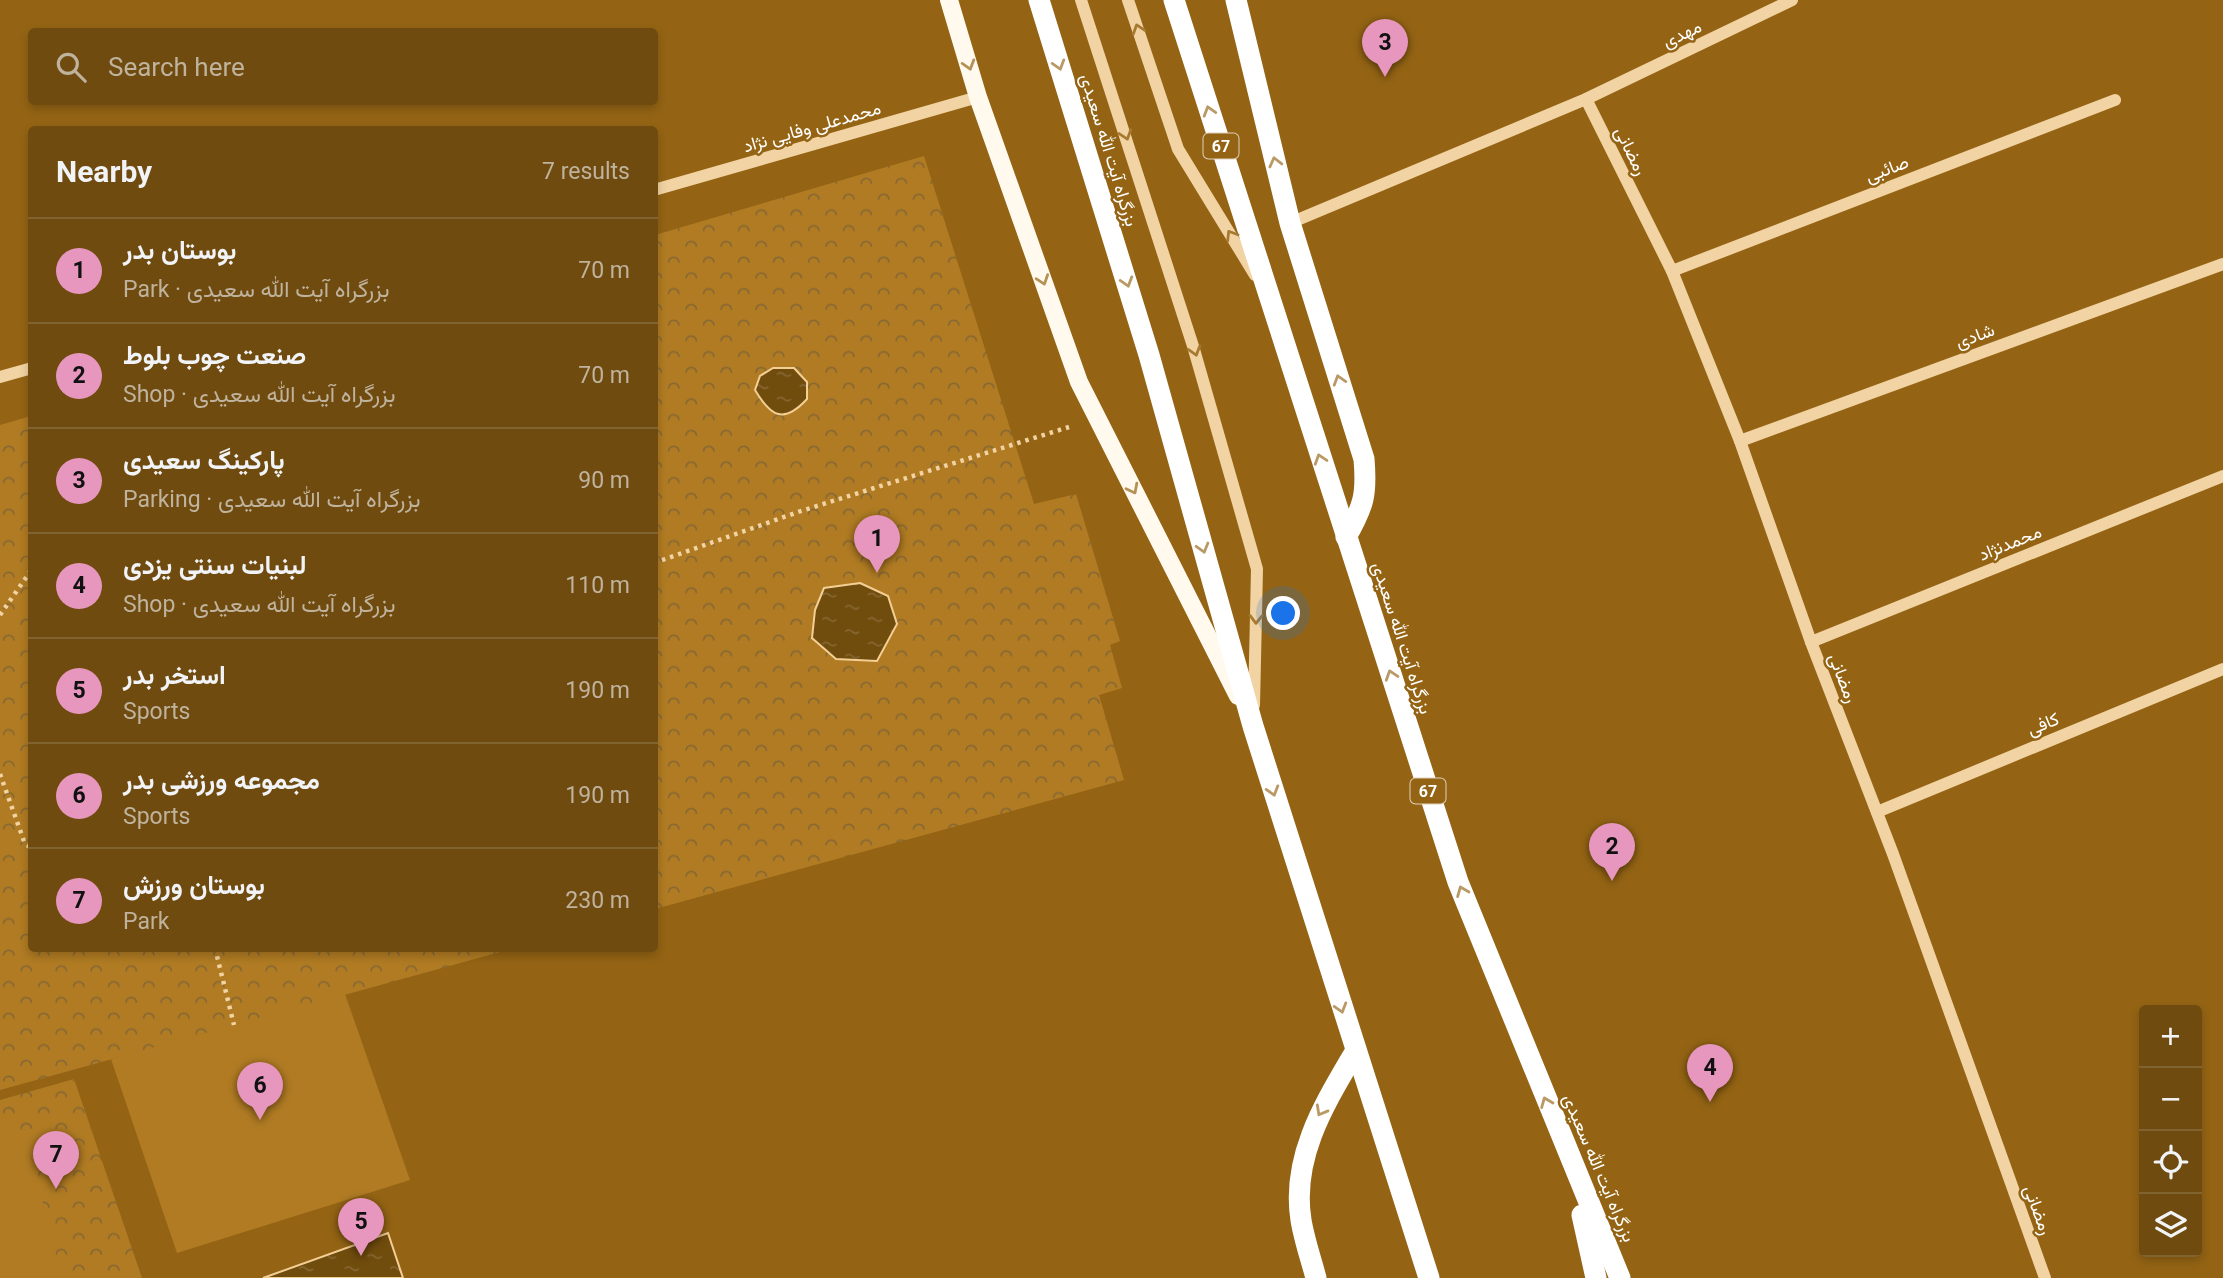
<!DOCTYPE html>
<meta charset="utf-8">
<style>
body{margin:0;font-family:Roboto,Vazirmatn,sans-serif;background:#745218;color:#f1f3f6}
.controls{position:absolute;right:21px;bottom:21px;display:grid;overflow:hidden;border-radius:7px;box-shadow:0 4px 10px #0003}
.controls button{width:63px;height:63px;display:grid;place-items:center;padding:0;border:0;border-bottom:2px solid #81632f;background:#6f4b0f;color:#f1f3f6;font:35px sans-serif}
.you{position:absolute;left:1284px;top:614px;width:24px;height:24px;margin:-18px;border:5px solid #fff;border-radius:50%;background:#1a73e8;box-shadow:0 0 0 10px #1a73e833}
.badge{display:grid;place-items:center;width:46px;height:46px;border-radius:50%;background:#e797bd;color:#111;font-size:23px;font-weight:700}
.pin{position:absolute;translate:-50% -58px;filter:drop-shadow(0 2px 4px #0008)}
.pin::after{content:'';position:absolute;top:37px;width:24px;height:21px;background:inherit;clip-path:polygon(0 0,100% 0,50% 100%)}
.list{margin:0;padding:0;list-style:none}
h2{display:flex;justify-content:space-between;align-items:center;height:91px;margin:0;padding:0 28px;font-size:30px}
h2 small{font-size:23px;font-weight:400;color:#c0b39e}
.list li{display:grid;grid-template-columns:46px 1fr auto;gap:21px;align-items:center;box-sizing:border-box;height:105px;padding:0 28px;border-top:2px solid #81632f}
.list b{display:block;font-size:26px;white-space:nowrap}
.list p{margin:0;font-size:23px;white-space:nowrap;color:#c0b39e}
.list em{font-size:23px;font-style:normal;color:#c0b39e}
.icon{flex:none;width:38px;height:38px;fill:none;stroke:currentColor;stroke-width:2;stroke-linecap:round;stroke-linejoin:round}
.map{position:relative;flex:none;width:2223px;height:1278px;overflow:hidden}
.search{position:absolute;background:#6f4b0f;box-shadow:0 4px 10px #0003;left:28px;top:28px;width:630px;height:77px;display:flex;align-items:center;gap:18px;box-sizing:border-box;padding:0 24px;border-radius:7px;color:#c0b39e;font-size:26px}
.panel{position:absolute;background:#6f4b0f;box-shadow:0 4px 10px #0003;left:28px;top:126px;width:630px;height:826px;border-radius:7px}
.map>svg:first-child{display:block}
.park{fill:url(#park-crowns)}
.pitch{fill:#b07b23}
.water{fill:url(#water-ripples);stroke:#f4cf95;stroke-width:2}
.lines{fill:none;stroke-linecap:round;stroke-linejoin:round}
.path{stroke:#f2d3a3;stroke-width:4.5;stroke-dasharray:3.5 5;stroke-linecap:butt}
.minor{stroke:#f2d3a3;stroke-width:12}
.major{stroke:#fff9ee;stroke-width:18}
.highway{stroke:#fff;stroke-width:21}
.oneway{stroke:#a77a31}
.oneway2{stroke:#b49155}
.oneway3{stroke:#b99a66}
.labels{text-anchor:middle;stroke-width:5;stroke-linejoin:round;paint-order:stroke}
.shield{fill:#946414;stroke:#dfd0b8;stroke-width:2}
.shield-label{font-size:16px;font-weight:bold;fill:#fff}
.street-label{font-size:18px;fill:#fff;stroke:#946414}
</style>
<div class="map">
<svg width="2223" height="1278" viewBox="0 0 2223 1278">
<defs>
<pattern id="park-crowns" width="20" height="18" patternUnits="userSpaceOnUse" patternTransform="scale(1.75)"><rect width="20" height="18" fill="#b07b23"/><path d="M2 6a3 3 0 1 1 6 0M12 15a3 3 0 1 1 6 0" fill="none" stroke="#886833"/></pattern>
<pattern id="water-ripples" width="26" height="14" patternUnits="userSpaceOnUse" patternTransform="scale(1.75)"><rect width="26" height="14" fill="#704c0d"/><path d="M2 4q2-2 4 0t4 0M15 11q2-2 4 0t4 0" fill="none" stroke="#856731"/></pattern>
</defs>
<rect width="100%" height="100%" fill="#946414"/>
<g class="park">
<path d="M924 156 1034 504 1076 494 1120 641 1110 645 1122 688 1099 695 1124 780 655 909V235Z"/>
<path d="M31 416 32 948 511 949 0 1090V425Z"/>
<path d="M74 1079 142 1278H0V1100Z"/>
</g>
<g class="pitch">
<path d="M345 994 410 1180 177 1253 111 1059Z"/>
<path d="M24 1129 62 1278H0V1135Z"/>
</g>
<g class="water">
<path d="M773 368H794L807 382V399C784 424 771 417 755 390L760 376Z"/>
<path d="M860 583 888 596 897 624 877 661 836 659 812 638 815 610 824 588Z"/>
<path d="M388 1233 403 1278H263Z"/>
</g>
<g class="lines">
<g class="path">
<path d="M654 563 801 511 1069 427"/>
<path d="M0 615 32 569"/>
<path d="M0 774 25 844 32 848"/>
<path d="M215 948 234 1025"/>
</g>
<g class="minor">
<path d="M1081 0 1193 346 1257 569 1254 705"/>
<path d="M1128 0 1178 149 1255 275"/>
<path d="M1586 99 1672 271 1740 441 1811 642 1893 854 2045 1278"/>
<path d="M654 190 978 97"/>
<path d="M1290 223 1586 99 1792 0"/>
<path d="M1672 271 2115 100"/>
<path d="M0 377 32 368"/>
<path d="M1740 441 2223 264"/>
<path d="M1811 642 2223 476"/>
<path d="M1877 812 2223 669"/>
</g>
<path class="major" d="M949 0 978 97 1079 382 1238 696"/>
<g class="highway">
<path d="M1039 0 1149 355 1253 726 1429 1278"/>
<path d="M1174 0 1458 882 1620 1278"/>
<path d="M1236 0 1290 223 1364 459C1367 494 1364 506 1346 537"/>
<path d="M1582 1215 1596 1278"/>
<path d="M1316 1278C1311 1259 1304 1239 1301 1220 1291 1157 1325 1103 1355 1052"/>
</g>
</g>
<defs><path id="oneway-chevron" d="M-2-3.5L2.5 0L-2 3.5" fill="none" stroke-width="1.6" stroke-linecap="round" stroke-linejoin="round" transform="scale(1.75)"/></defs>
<g class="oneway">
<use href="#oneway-chevron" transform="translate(1138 29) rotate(-108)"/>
<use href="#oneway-chevron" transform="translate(1126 135) rotate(72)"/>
<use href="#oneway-chevron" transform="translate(1231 235) rotate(-122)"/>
<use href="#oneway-chevron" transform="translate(1195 351) rotate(73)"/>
<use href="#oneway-chevron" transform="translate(1256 619) rotate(91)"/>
</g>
<g class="oneway2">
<use href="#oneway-chevron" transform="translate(969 65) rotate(73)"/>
<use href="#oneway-chevron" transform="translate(1043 280) rotate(71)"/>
<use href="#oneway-chevron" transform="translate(1133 489) rotate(63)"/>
</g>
<g class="oneway3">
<use href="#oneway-chevron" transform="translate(1059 65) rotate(73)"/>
<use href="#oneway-chevron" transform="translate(1209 111) rotate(-107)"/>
<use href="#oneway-chevron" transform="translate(1275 162) rotate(-104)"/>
<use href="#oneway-chevron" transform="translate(1127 282) rotate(73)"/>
<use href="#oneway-chevron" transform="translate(1339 380) rotate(-107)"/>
<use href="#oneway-chevron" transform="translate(1320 459) rotate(-108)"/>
<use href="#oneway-chevron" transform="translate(1203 548) rotate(74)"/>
<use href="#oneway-chevron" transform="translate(1391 675) rotate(-108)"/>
<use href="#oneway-chevron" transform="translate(1273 791) rotate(73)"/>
<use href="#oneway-chevron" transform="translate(1462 891) rotate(-112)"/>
<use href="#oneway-chevron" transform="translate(1341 1008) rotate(73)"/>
<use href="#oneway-chevron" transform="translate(1546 1102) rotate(-112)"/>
<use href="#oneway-chevron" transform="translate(1321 1111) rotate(119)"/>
</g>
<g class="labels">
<g class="shield">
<rect x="1203.5" y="133.5" width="35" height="25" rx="5"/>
<rect x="1410.5" y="778.5" width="35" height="25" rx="5"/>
</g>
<g class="shield-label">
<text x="1221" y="152">67</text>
<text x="1428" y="797">67</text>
</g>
<g class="street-label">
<text transform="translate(1682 34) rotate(-26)" y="6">مهدی</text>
<text transform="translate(812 127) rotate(-16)" y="6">محمدعلی وفایی نژاد</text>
<text transform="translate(1109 150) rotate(73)" y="6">بزرگراه آیت الله سعیدی</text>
<text transform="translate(1631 151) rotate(64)" y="6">رمضانی</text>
<text transform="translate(1887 169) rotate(-21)" y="6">صائبی</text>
<text transform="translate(1975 336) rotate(-20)" y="6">شادی</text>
<text transform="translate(2010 543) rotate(-22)" y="6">محمدنژاد</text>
<text transform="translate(1402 638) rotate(72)" y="6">بزرگراه آیت الله سعیدی</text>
<text transform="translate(1843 678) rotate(69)" y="6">رمضانی</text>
<text transform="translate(2043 724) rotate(-22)" y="6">کافی</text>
<text transform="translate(1599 1168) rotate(67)" y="6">بزرگراه آیت الله سعیدی</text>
<text transform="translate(2038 1210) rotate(70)" y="6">رمضانی</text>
</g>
</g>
</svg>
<div class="controls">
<button>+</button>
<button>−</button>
<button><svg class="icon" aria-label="locate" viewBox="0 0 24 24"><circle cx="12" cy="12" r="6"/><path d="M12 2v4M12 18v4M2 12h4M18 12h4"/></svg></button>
<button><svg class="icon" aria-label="layers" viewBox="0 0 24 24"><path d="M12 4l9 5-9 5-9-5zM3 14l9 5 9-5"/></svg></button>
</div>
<div class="you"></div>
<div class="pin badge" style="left:877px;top:573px">1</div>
<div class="pin badge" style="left:1612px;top:881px">2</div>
<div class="pin badge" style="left:1385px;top:77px">3</div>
<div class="pin badge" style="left:1710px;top:1102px">4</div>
<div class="pin badge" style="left:361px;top:1256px">5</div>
<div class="pin badge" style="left:260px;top:1120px">6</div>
<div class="pin badge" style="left:56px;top:1189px">7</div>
<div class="search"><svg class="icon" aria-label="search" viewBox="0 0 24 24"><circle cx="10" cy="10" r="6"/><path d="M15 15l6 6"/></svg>Search here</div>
<section class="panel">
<h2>Nearby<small>7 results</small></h2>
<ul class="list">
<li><span class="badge">1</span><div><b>بوستان بدر</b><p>Park · بزرگراه آیت الله سعیدی</p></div><em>70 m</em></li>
<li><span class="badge">2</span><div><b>صنعت چوب بلوط</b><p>Shop · بزرگراه آیت الله سعیدی</p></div><em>70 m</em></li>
<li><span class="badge">3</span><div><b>پارکینگ سعیدی</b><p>Parking · بزرگراه آیت الله سعیدی</p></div><em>90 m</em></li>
<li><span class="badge">4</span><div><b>لبنیات سنتی یزدی</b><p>Shop · بزرگراه آیت الله سعیدی</p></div><em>110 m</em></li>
<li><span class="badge">5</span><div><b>استخر بدر</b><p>Sports</p></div><em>190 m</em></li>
<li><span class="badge">6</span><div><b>مجموعه ورزشی بدر</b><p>Sports</p></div><em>190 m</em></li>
<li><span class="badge">7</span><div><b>بوستان ورزش</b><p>Park</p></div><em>230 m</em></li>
</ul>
</section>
</div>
